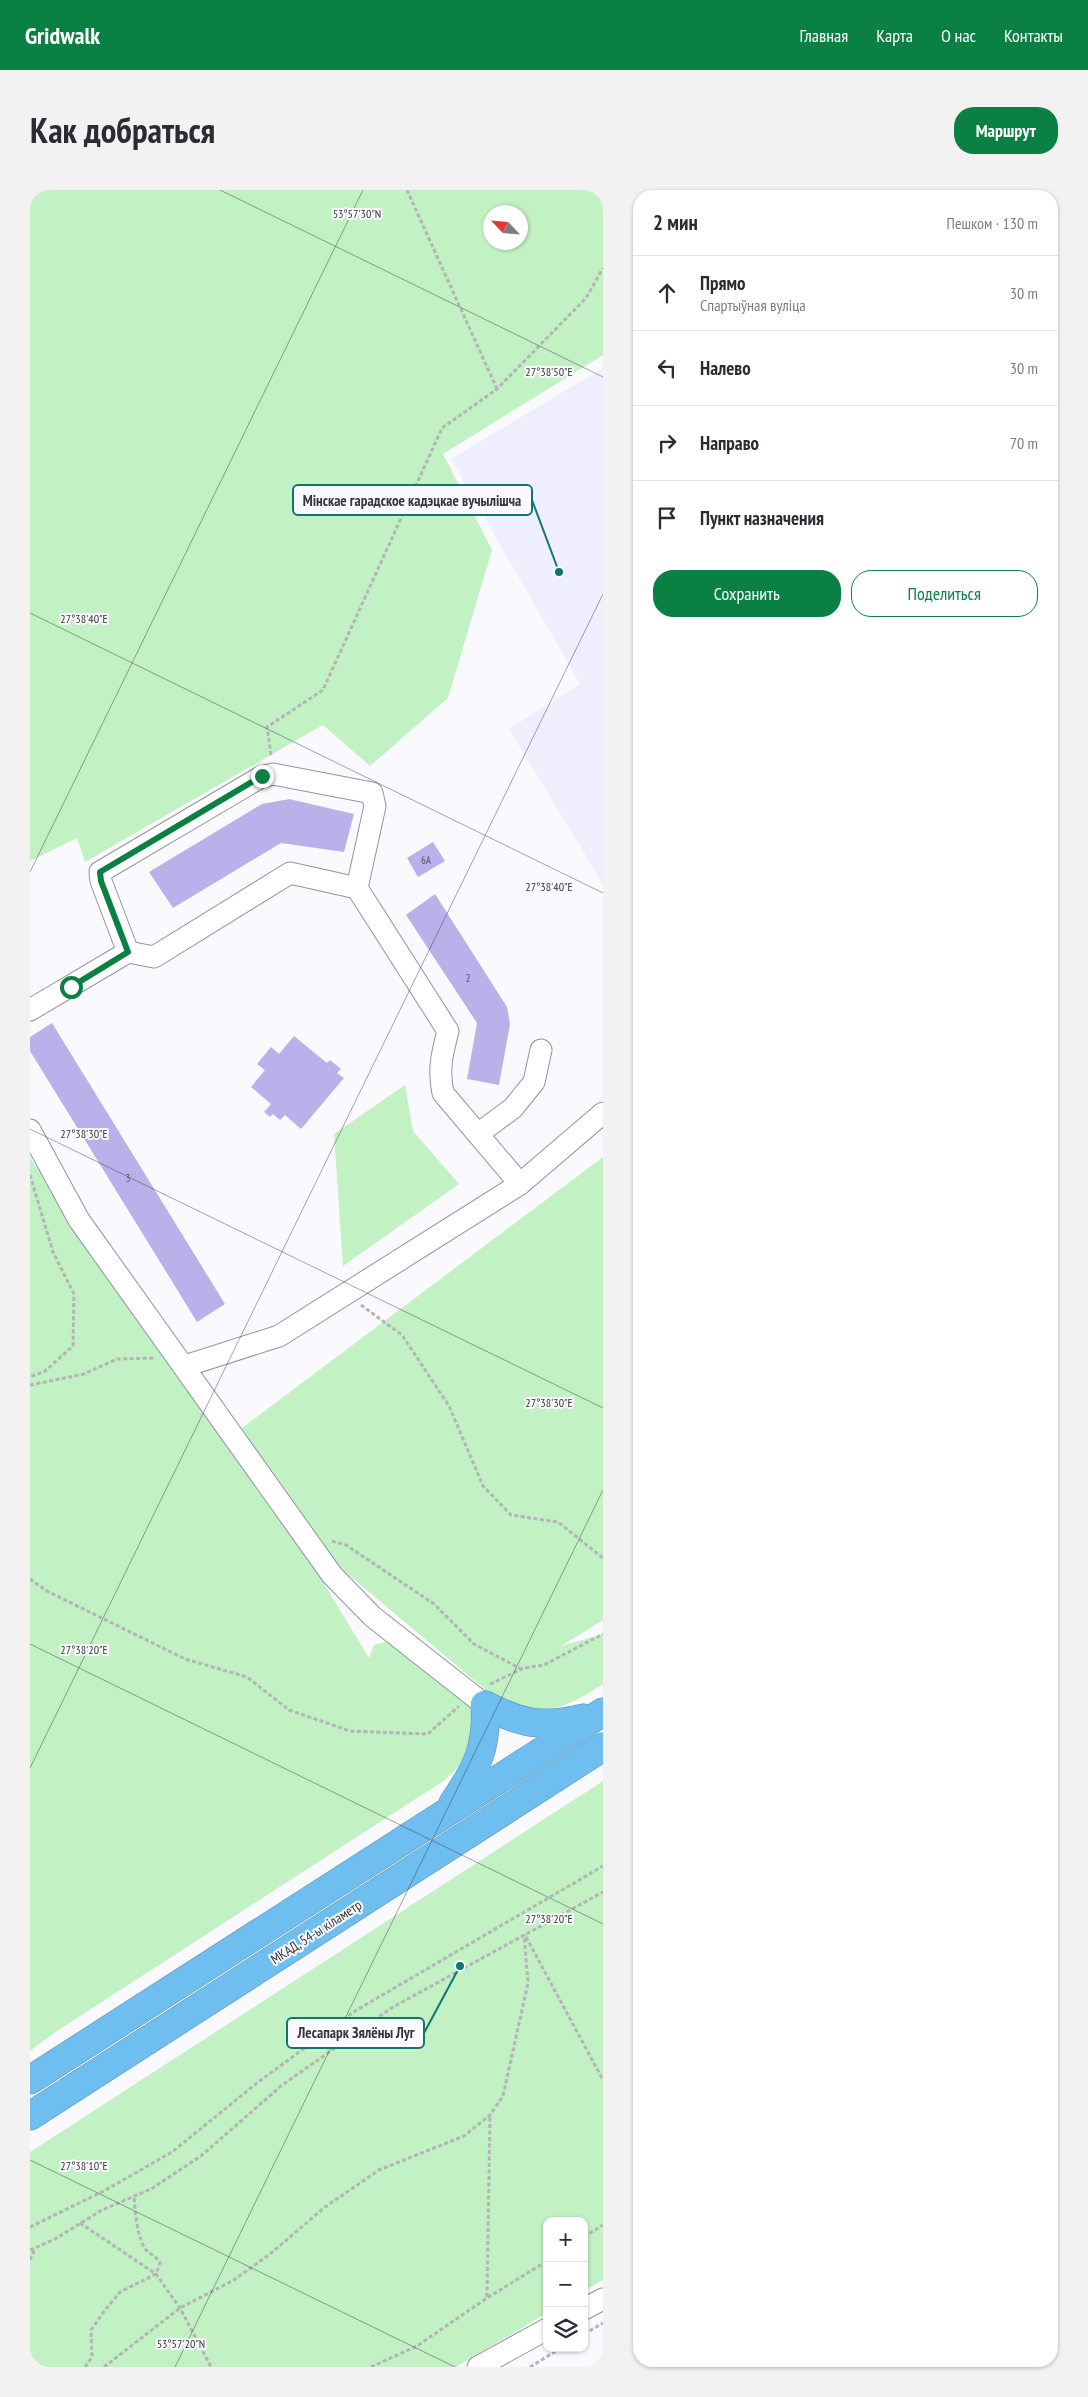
<!DOCTYPE html>
<html lang="ru">
<meta charset="utf-8">
<style>
body{margin:0;font-family:"PT Sans Narrow",sans-serif;background:#f2f2f3;color:#2b2b33}
.controls{position:absolute;right:15px;bottom:15px;display:grid;overflow:hidden;border-radius:10px;box-shadow:0 1px 4px #0004}
.controls button{width:45px;height:45px;display:grid;place-items:center;padding:0;border:0;border-bottom:1px solid #e1e1e2;background:#fff;color:#2b2b33;font:25px sans-serif}
.compass{position:absolute;left:453px;top:15px;width:45px;height:45px;border-radius:50%;background:#fff;box-shadow:0 1px 4px #0004;rotate:296deg}
.stop{position:absolute;width:15px;height:15px;margin:-11px;border:4px solid #0b8043;border-radius:50%;background:#fff}
.stop.end{background:#0b8043;border-color:#fff;box-shadow:0 1px 5px #0008}
.list{margin:0;padding:0;list-style:none}
h2{display:flex;justify-content:space-between;align-items:center;height:65px;margin:0;padding:0 20px;font-size:21px}
h2 small{font-size:16px;font-weight:400;color:#7c7c81}
.list li{display:grid;grid-template-columns:32px 1fr auto;gap:15px;align-items:center;box-sizing:border-box;height:75px;padding:0 20px;border-top:1px solid #e1e1e2}
.list b{display:block;font-size:19px;white-space:nowrap}
.list p{margin:0;font-size:16px;white-space:nowrap;color:#7c7c81}
.list em{font-size:16px;font-style:normal;color:#7c7c81}
.actions{display:flex;gap:10px;padding:15px 20px}
.actions a{flex:1;padding:11px 0;border:1px solid #0b8043;border-radius:20px;text-align:center;font-size:18px;color:#0b8043}
.actions .main{background:#0b8043;color:#fff}
.icon{flex:none;width:28px;height:28px;fill:none;stroke:currentColor;stroke-width:2;stroke-linecap:round;stroke-linejoin:round}
.map{position:relative;flex:none;width:573px;height:2177px;overflow:hidden;border-radius:20px}
header{display:flex;align-items:center;gap:30px;box-sizing:border-box;height:70px;padding:0 25px;background:#0b8043;color:#fff}
header strong{font-size:24px}
nav{display:flex;gap:28px;margin-inline-start:auto;font-size:18px}
.intro{display:flex;align-items:center;justify-content:space-between;box-sizing:border-box;height:120px;padding:0 30px}
h1{margin:0;font-size:35px}
.button{padding:12px 22px;border-radius:20px;background:#0b8043;color:#fff;font-size:18px;font-weight:700}
main{display:flex;gap:30px;padding:0 30px}
aside{flex:1;background:#fff;border-radius:20px;box-shadow:0 1px 4px #0004}
.map>svg:first-child{display:block}
.built{fill:#efeefd}
.green{fill:#c2f1c3;fill-rule:evenodd}
.building{fill:#bab1eb}
.lines{fill:none;stroke-linecap:round;stroke-linejoin:round}
.minor-casing{stroke:#94939e;stroke-width:23}
.highway-casing{stroke:#5b8fb0;stroke-width:29}
.path{stroke:#b4b3b8;stroke-width:3;stroke-dasharray:4 2.5;stroke-linecap:butt}
.minor{stroke:#fff;stroke-width:21}
.highway{stroke:#6ebfef;stroke-width:28}
.route{stroke:#0b8043;stroke-width:6}
.ticks{fill:none;stroke:#37363b;stroke-width:1;stroke-opacity:0.45}
.labels{text-anchor:middle;stroke-width:4;stroke-linejoin:round;paint-order:stroke}
.number-label{font-size:11px;fill:#585567}
.street-label{font-size:14px;fill:#37363b;stroke:#fafafe}
.ticks-label{font-size:12px;text-anchor:middle;fill:#37363b;stroke:#fafafe;stroke-width:4;stroke-linejoin:round;paint-order:stroke}
.leader{fill:none;stroke:#0f766e;stroke-width:2}
.callout-dot{fill:#0f766e;stroke:#fafafe;stroke-width:2}
.callout{fill:#fafafe;stroke:#0f766e;stroke-width:2}
.callout-label{font-size:15px;text-anchor:middle;font-weight:bold;fill:#37363b}
</style>
<header>
<strong>Gridwalk</strong>
<nav><a>Главная</a><a>Карта</a><a>О нас</a><a>Контакты</a></nav>
</header>
<div class="intro"><h1>Как добраться</h1><a class="button">Маршрут</a></div>
<main>
<div class="map">
<svg width="573" height="2177" viewBox="0 0 573 2177">
<rect width="100%" height="100%" fill="#fafafe"/>
<path class="built" d="M573 178V694L479 539 550 494 421 269Z"/>
<g class="green">
<path d="M0 0H573V165L413 264 462 360 418 508 340 576 293 535 55 672 47 648 0 671ZM490 22V52H460V22Z"/>
<path d="M375 895 383 941 429 994 313 1076 304 944Z"/>
<path d="M573 967V1430L531 1456 573 1444V1494C533 1520 509 1530 464 1507L295 1365 291 1389 339 1468 344 1455 359 1451 442 1517C445 1550 440 1568 415 1590L24 1843 0 1861V968L196 1250Z"/>
<path d="M573 1591V2090L554 2101V2031H517V2123L426 2177H0V1962Z"/>
</g>
<g class="building">
<path d="M259 609 324 624 314 662 251 653 143 718 119 682 232 614Z"/>
<path d="M403 652 415 671 388 687 377 668Z"/>
<path d="M405 704 477 817 480 834 469 895 437 889 447 833 376 725Z"/>
<path d="M22 833 195 1114 167 1132 0 861V847Z"/>
<path d="M264 846 297 873 300 870 311 879 307 883 314 888 271 939 255 925 250 930 243 924 240 927 234 922 241 914 221 897 235 880 227 874 241 857 249 864Z"/>
</g>
<g class="lines">
<g class="minor-casing">
<g id="minor">
<path d="M98 762 71 691 70 682 231 587 243 584 342 603 345 616 327 698 418 841C412 864 408 880 413 903L490 994"/>
<path d="M98 762 124 767 260 683 327 698"/>
<path d="M0 820 98 762"/>
<path d="M0 940 49 1030 302 1385 343 1427 455 1515"/>
<path d="M448 944 483 918 504 892 511 860"/>
<path d="M155 1176 249 1146 490 994 573 923"/>
<path d="M554 2119 573 2109"/>
<path d="M448 2177 517 2139"/>
</g>
</g>
<g class="highway-casing">
<g id="highway">
<path d="M455 1515C492 1534 512 1538 553 1528"/>
<path d="M423 1613C446 1580 458 1557 455 1515"/>
<path d="M0 1890 573 1522"/>
<path d="M0 1926 573 1557"/>
</g>
</g>
<g class="path">
<path d="M377 0 467 199"/>
<path d="M241 565 237 537 293 500 412 238 467 199 556 108 573 78"/>
<path d="M0 985 23 1062 44 1104 43 1156 15 1181 0 1187"/>
<path d="M331 1115 372 1145 419 1216 453 1296 481 1325 528 1332 573 1368"/>
<path d="M0 1195 54 1184 87 1169 125 1168"/>
<path d="M302 1351 316 1355 404 1414 444 1454 491 1479"/>
<path d="M0 1389 17 1401 155 1469 217 1487 259 1520 320 1541 398 1544 429 1516"/>
<path d="M460 1494 494 1478 514 1475 573 1444"/>
<path d="M496 1747 573 1890"/>
<path d="M50 2033 126 2084 150 2118 181 2177"/>
<path d="M0 2037 74 2001 142 1962 227 1893 325 1821 573 1676"/>
<path d="M554 2047 573 2035"/>
<path d="M0 2060 25 2049 72 2020 121 1999 171 1966 251 1896 363 1817 573 1702"/>
<path d="M0 2070 5 2058"/>
<path d="M457 2107 460 1925"/>
<path d="M554 2144 573 2133"/>
<path d="M55 2177 62 2167 61 2140 75 2120 90 2102 126 2084 130 2073C126 2066 121 2065 116 2060 107 2049 105 2020 104 2006"/>
<path d="M74 2177 150 2118 204 2090 240 2064 295 2017 349 1980 434 1946 460 1925 473 1906 498 1793 494 1744"/>
<path d="M341 2177 387 2156 457 2108 517 2071"/>
<path d="M500 2177 531 2158"/>
</g>
<use href="#minor" class="minor"/>
<use href="#highway" class="highway"/>
</g>
<g class="lines">
<path class="route" d="M41 797 98 762 71 691 70 682 232 586"/>
</g>
<path class="ticks" d="M190 0 573 187M0 423 573 703M0 682 333 0M0 939 573 1218M0 1454 573 1734M0 1578 573 404M0 1970 425 2177M145 2177 573 1300"/>
<g class="labels">
<g class="number-label">
<text x="396" y="674">6А</text>
<text x="438" y="792">2</text>
<text x="98" y="992">3</text>
</g>
<g class="street-label">
<text transform="translate(286 1742) rotate(-33)" y="5">МКАД, 54-ы кіламетр</text>
</g>
</g>
<g class="ticks-label">
<text x="327" y="28">53°57'30"N</text>
<text x="519" y="186">27°38'50"E</text>
<text x="54" y="433">27°38'40"E</text>
<text x="519" y="701">27°38'40"E</text>
<text x="54" y="948">27°38'30"E</text>
<text x="519" y="1217">27°38'30"E</text>
<text x="54" y="1464">27°38'20"E</text>
<text x="519" y="1733">27°38'20"E</text>
<text x="54" y="1980">27°38'10"E</text>
<text x="151" y="2158">53°57'20"N</text>
</g>
<path class="leader" d="M529 382L502 310M430 1776L394 1843"/>
<g class="callout-dot">
<circle cx="529" cy="382" r="5"/>
<circle cx="430" cy="1776" r="5"/>
</g>
<g class="callout">
<rect x="263" y="295" width="239" height="30" rx="5"/>
<rect x="257" y="1828" width="137" height="30" rx="5"/>
</g>
<g class="callout-label">
<text x="382" y="316">Мінскае гарадское кадэцкае вучылішча</text>
<text x="326" y="1848">Лесапарк Зялёны Луг</text>
</g>
</svg>
<div class="controls">
<button>+</button>
<button>−</button>
<button><svg class="icon" aria-label="layers" viewBox="0 0 24 24"><path d="M12 4l9 5-9 5-9-5zM3 14l9 5 9-5"/></svg></button>
</div>
<svg class="compass" viewBox="-18 -18 36 36"><path d="M0-13l5 13h-10z" fill="#e53935"/><path d="M0 13l5-13h-10z" fill="#7c7c81"/></svg>
<div class="stop" style="left:41px;top:797px"></div>
<div class="stop end" style="left:232px;top:586px"></div>
</div>
<aside>
<h2>2 мин<small>Пешком · 130 m</small></h2>
<ul class="list">
<li><svg class="icon" aria-label="ahead" viewBox="0 0 24 24"><path d="M12 20V5M6 11l6-6 6 6"/></svg><div><b>Прямо</b><p>Спартыўная вуліца</p></div><em>30 m</em></li>
<li><svg class="icon" aria-label="left" viewBox="0 0 24 24"><path d="M17 20v-9H6M10 6l-5 5 5 5"/></svg><div><b>Налево</b></div><em>30 m</em></li>
<li><svg class="icon" aria-label="right" viewBox="0 0 24 24"><path d="M7 20v-9h11M14 6l5 5-5 5"/></svg><div><b>Направо</b></div><em>70 m</em></li>
<li><svg class="icon" aria-label="arrive" viewBox="0 0 24 24"><path d="M6 21V4h12l-3 4 3 4H6"/></svg><div><b>Пункт назначения</b></div></li>
</ul>
<div class="actions"><a class="main">Сохранить</a><a>Поделиться</a></div>
</aside>
</main>
